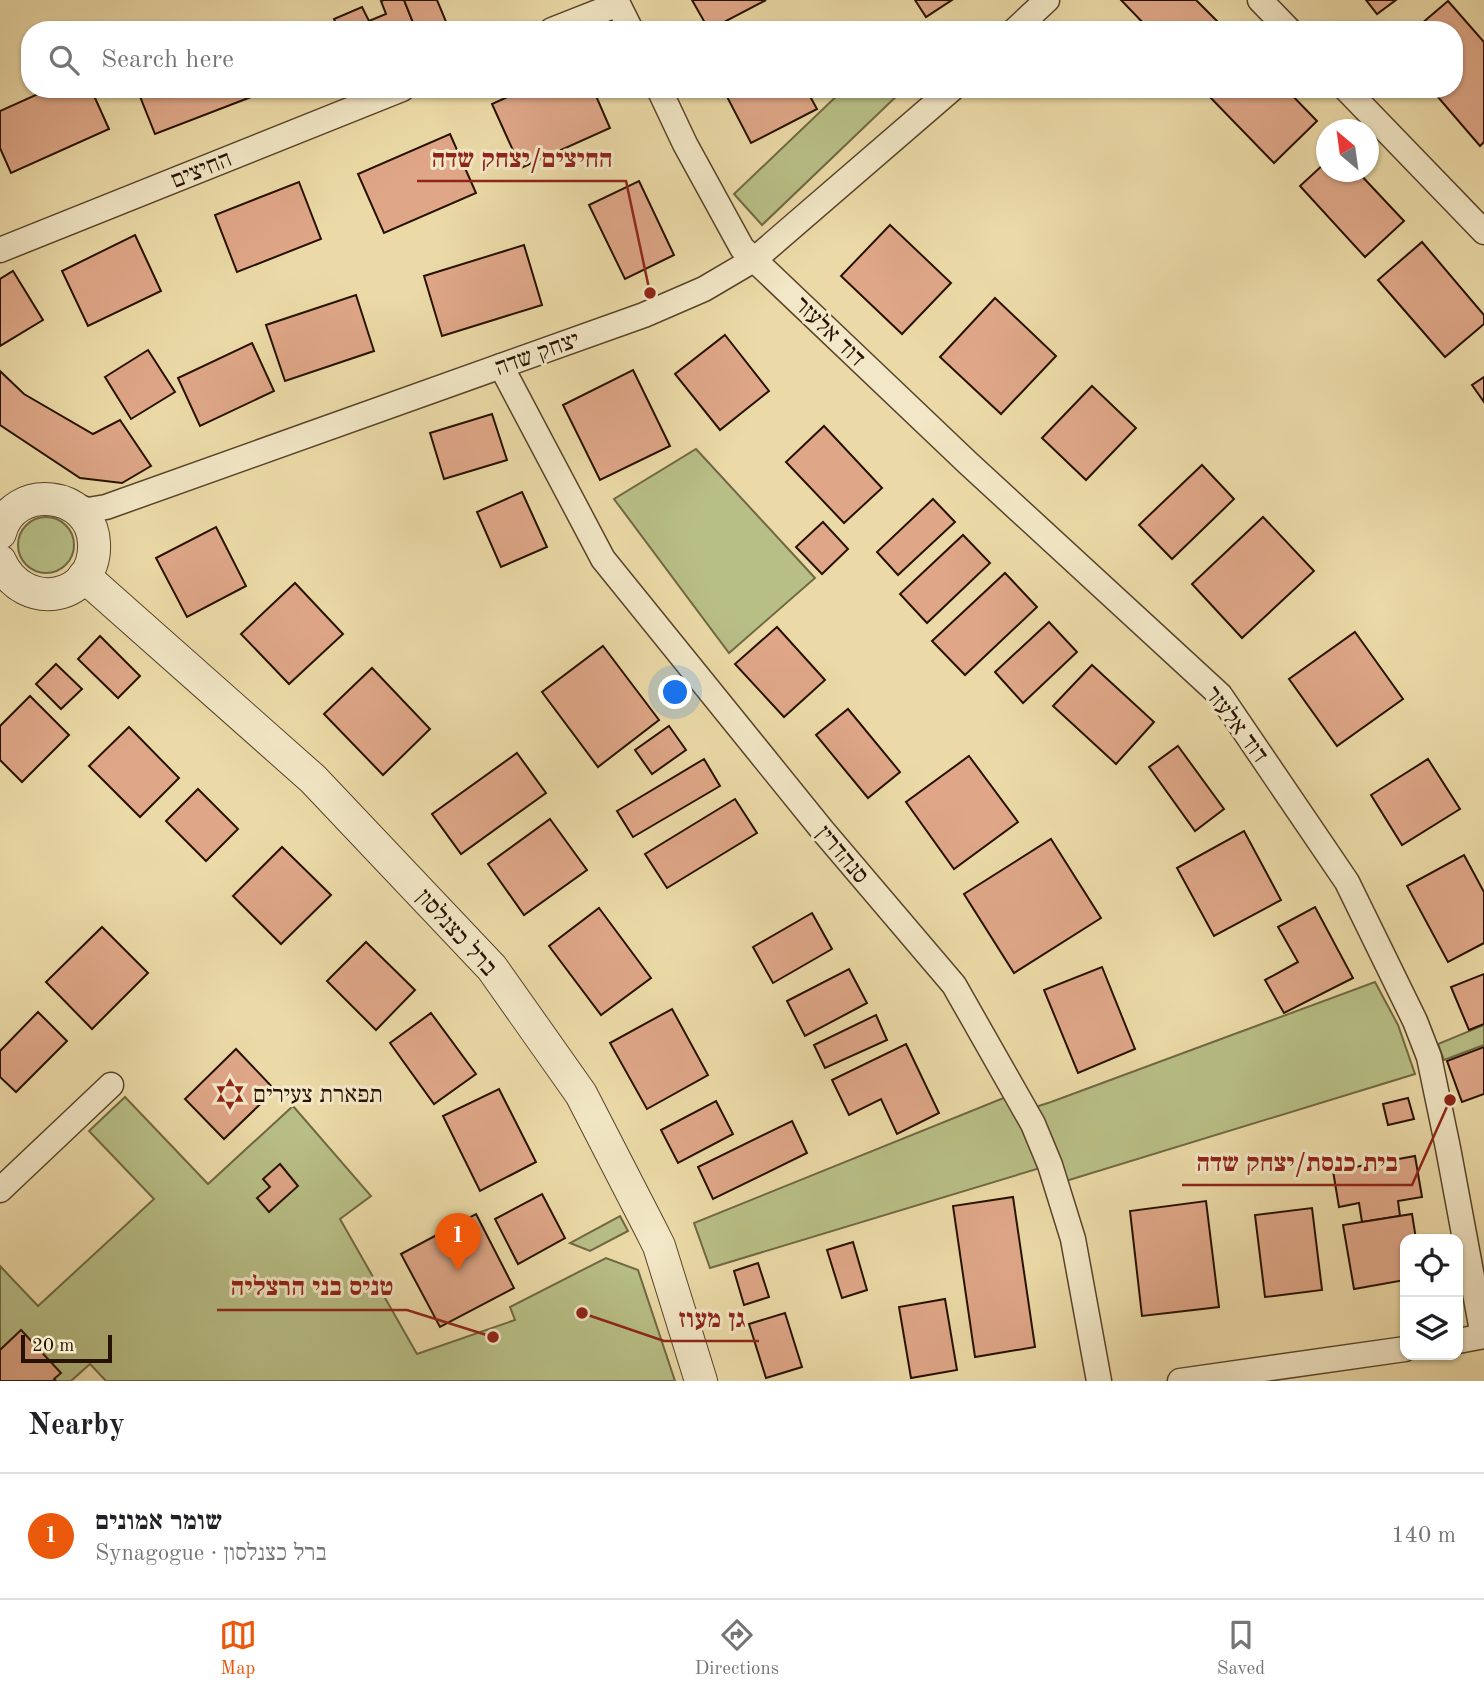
<!DOCTYPE html>
<meta charset="utf-8">
<style>
body{margin:0;font-family:"Old Standard TT","Frank Ruhl Libre",serif;background:#f2f2f2;color:#202124}
.controls{position:absolute;right:21px;bottom:21px;display:grid;overflow:hidden;border-radius:14px;box-shadow:0 2px 5px #0004}
.controls button{width:63px;height:63px;display:grid;place-items:center;padding:0;border:0;border-bottom:2px solid #e0e0e0;background:#fff;color:#202124;font:35px sans-serif}
.compass{position:absolute;left:1316px;top:119px;width:63px;height:63px;border-radius:50%;background:#fff;box-shadow:0 2px 5px #0004;rotate:331deg}
.scale{position:absolute;left:21px;bottom:18px;width:91px;box-sizing:border-box;padding-left:7px;border:4px solid #271100;border-top:0;font-size:19px;line-height:24px;white-space:nowrap;color:#271100;-webkit-text-stroke:5px #f2e7c6;paint-order:stroke}
.you{position:absolute;left:676px;top:693px;width:24px;height:24px;margin:-18px;border:5px solid #fff;border-radius:50%;background:#1a73e8;box-shadow:0 0 0 10px #1a73e833}
.badge{display:grid;place-items:center;width:46px;height:46px;border-radius:50%;background:#ea580c;color:#fff;font-size:23px;font-weight:700}
.pin{position:absolute;translate:-50% -58px;filter:drop-shadow(0 2px 4px #0008)}
.pin::after{content:'';position:absolute;top:37px;width:24px;height:21px;background:inherit;clip-path:polygon(0 0,100% 0,50% 100%)}
.list{margin:0;padding:0;list-style:none}
h2{display:flex;justify-content:space-between;align-items:center;height:91px;margin:0;padding:0 28px;font-size:30px}
h2 small{font-size:23px;font-weight:400;color:#757577}
.list li{display:grid;grid-template-columns:46px 1fr auto;gap:21px;align-items:center;box-sizing:border-box;height:126px;padding:0 28px;border-top:2px solid #e0e0e0}
.list b{display:block;font-size:26px;white-space:nowrap}
.list p{margin:0;font-size:23px;white-space:nowrap;color:#757577}
.list em{font-size:23px;font-style:normal;color:#757577}
.icon{flex:none;width:38px;height:38px;fill:none;stroke:currentColor;stroke-width:2;stroke-linecap:round;stroke-linejoin:round}
.map{position:relative;flex:none;width:1484px;height:1381px;overflow:hidden}
.search{position:absolute;background:#fff;box-shadow:0 2px 5px #0004;left:21px;right:21px;top:21px;height:77px;display:flex;align-items:center;gap:18px;box-sizing:border-box;padding:0 24px;border-radius:28px;color:#757577;font-size:26px}
.sheet{height:217px;background:#fff}
nav{display:flex;justify-content:space-around;align-items:center;box-sizing:border-box;height:98px;border-top:2px solid #e0e0e0;background:#fff;font-size:19px;color:#757577}
nav a{display:grid;justify-items:center;gap:4px}
nav .on{color:#ea580c}
.map>svg:first-child{display:block}
.green{fill:#b8bf86;stroke:#706843;stroke-width:2}
.building{fill:#dfa788;stroke:#271100;stroke-width:2}
.lines{fill:none;stroke-linecap:round;stroke-linejoin:round}
.minor-casing{stroke:#58432a;stroke-width:27}
.tertiary-casing{stroke:#58432a;stroke-width:34}
.minor{stroke:#f2e7c6;stroke-width:24}
.tertiary{stroke:#f2e7c6;stroke-width:32}
.labels{text-anchor:middle;stroke-width:6;stroke-linejoin:round;paint-order:stroke}
.street-label{font-size:24px;fill:#271100;stroke:#f2e7c6}
.poi-label{font-size:24px;fill:#271100;stroke:#f2e7c6;text-anchor:start}
.leader{fill:none;stroke:#8f2418;stroke-width:2.5}
.callout-dot{fill:#8f2418;stroke:#f2e7c6;stroke-width:2.5}
.callout-label{font-size:26px;text-anchor:middle;font-weight:bold;fill:#8f2418;stroke:#f2e7c6;stroke-width:6;stroke-linejoin:round;paint-order:stroke}
</style>
<div class="map">
<svg width="1484" height="1381" viewBox="0 0 1484 1381">
<rect width="100%" height="100%" fill="#ebdaa7"/>
<filter id="stains"><feTurbulence type="fractalNoise" baseFrequency=".00286" numOctaves="4"/><feColorMatrix values="0 0 0 0 .2 0 0 0 0 .09 0 0 0 0 .02 0 0 0 .5 -.17"/></filter>
<radialGradient id="worn" r=".72"><stop offset=".6" stop-color="#630" stop-opacity="0"/><stop offset="1" stop-color="#630" stop-opacity=".3"/></radialGradient>
<g class="green">
<path d="M844 89H904L762 225 734 194Z"/>
<path d="M696 449 815 578 729 653 614 499Z"/>
<circle cx="46" cy="545" r="28"/>
<path d="M1375 982 1398 1025 1415 1074 1056 1184 1050 1165 710 1268 694 1223 1006 1097 1017 1113 1051 1102Z"/>
<path d="M1484 1025V1045L1444 1060 1438 1044Z"/>
<path d="M125 1097 208 1184 293 1106 371 1196 340 1219 417 1354 515 1320 510 1307 606 1258 638 1270 675 1381H106L90 1364 71 1381H56L54 1379 60 1373 22 1331 0 1350V1266L38 1306 154 1199 89 1131Z"/>
<path d="M620 1216 628 1231 590 1251 570 1243Z"/>
</g>
<g class="building">
<path d="M384 0H404L416 30H339L334 19 362 7 369 21 386 14 381 1Z"/>
<path d="M404 0H437L447 24 435 30H416Z"/>
<path d="M692 0H766L709 30Z"/>
<path d="M915 0H952L926 17Z"/>
<path d="M1121 0H1196L1223 27 1220 30H1150Z"/>
<path d="M1366 0H1396L1377 14Z"/>
<path d="M1448 1 1484 42V142L1480 146 1431 89H1454V30H1414Z"/>
<path d="M49 89H91L109 129 11 173 0 148V111Z"/>
<path d="M137 89H257L259 94 155 134Z"/>
<path d="M525 89H593L610 128 521 168 492 104Z"/>
<path d="M723 89H806L817 109 751 143Z"/>
<path d="M1210 89H1286L1317 121 1274 163 1206 93Z"/>
<path d="M450 134 476 193 384 233 358 174Z"/>
<path d="M1326 162V172H1358L1404 221 1365 257 1300 186Z"/>
<path d="M639 181 674 255 625 279 589 205Z"/>
<path d="M299 182 321 239 237 272 215 215Z"/>
<path d="M890 225 951 283 902 334 841 276Z"/>
<path d="M135 235 161 291 88 326 62 271Z"/>
<path d="M1422 242 1484 315V324L1445 357 1378 280Z"/>
<path d="M524 245 542 305 442 336 424 276Z"/>
<path d="M13 271 43 320 0 346V279Z"/>
<path d="M356 295 374 351 285 381 266 325Z"/>
<path d="M995 298 1056 356 1001 414 940 357Z"/>
<path d="M725 335 769 391 720 430 675 374Z"/>
<path d="M252 343 274 391 200 426 178 378Z"/>
<path d="M148 350 175 392 131 419 105 377Z"/>
<path d="M633 370 670 446 600 480 563 405Z"/>
<path d="M0 371 24 394 93 434 120 420 151 466 122 483 80 478 0 425Z"/>
<path d="M1484 377V402L1472 385Z"/>
<path d="M1092 386 1136 428 1086 480 1042 438Z"/>
<path d="M492 414 507 460 444 479 430 433Z"/>
<path d="M824 426 882 488 844 523 786 462Z"/>
<path d="M1202 465 1234 499 1172 559 1139 525Z"/>
<path d="M522 492 547 547 501 567 477 512Z"/>
<path d="M933 499 955 522 898 575 877 552Z"/>
<path d="M1263 517 1314 571 1242 638 1192 584Z"/>
<path d="M823 522 848 549 822 574 796 547Z"/>
<path d="M216 527 246 586 187 617 156 558Z"/>
<path d="M963 535 990 563 927 623 900 594Z"/>
<path d="M1005 573 1037 607 965 675 932 641Z"/>
<path d="M295 583 343 634 289 684 241 634Z"/>
<path d="M1049 622 1077 652 1023 703 995 672Z"/>
<path d="M777 627 825 680 784 717 735 664Z"/>
<path d="M1355 632 1403 699 1337 746 1289 679Z"/>
<path d="M100 636 140 676 118 698 78 659Z"/>
<path d="M603 646 659 720 598 767 542 692Z"/>
<path d="M56 664 82 689 61 709 36 684Z"/>
<path d="M1092 665 1154 722 1116 764 1053 706Z"/>
<path d="M372 668 430 729 383 775 324 714Z"/>
<path d="M30 696 69 735 22 782 0 760V726Z"/>
<path d="M848 709 900 772 868 798 816 735Z"/>
<path d="M669 726 686 750 652 774 635 750Z"/>
<path d="M129 727 179 778 140 817 89 766Z"/>
<path d="M1178 746 1224 809 1195 831 1149 767Z"/>
<path d="M517 753 546 793 461 854 432 814Z"/>
<path d="M969 756 1018 822 954 869 906 802Z"/>
<path d="M704 759 720 786 633 837 617 811Z"/>
<path d="M1428 759 1460 809 1402 845 1371 795Z"/>
<path d="M198 789 238 829 206 861 166 821Z"/>
<path d="M735 799 757 833 667 888 645 854Z"/>
<path d="M550 819 587 870 524 915 488 864Z"/>
<path d="M1244 831 1281 900 1214 936 1177 868Z"/>
<path d="M1051 839 1101 918 1014 973 964 894Z"/>
<path d="M282 847 331 895 281 944 233 896Z"/>
<path d="M1464 855 1484 892V943L1448 962 1407 886Z"/>
<path d="M1315 907 1353 978 1284 1013 1265 980 1298 962 1278 927Z"/>
<path d="M599 908 651 978 601 1015 549 946Z"/>
<path d="M812 913 832 949 773 983 753 947Z"/>
<path d="M102 927 148 973 92 1029 46 982Z"/>
<path d="M366 942 415 990 376 1030 327 981Z"/>
<path d="M1102 967 1135 1049 1078 1073 1044 990Z"/>
<path d="M849 969 867 1003 805 1036 787 1001Z"/>
<path d="M1484 974V1024L1469 1030 1451 987Z"/>
<path d="M672 1009 708 1075 647 1109 610 1043Z"/>
<path d="M38 1012 67 1041 16 1092 0 1077V1051Z"/>
<path d="M431 1013 476 1074 434 1104 390 1043Z"/>
<path d="M876 1015 887 1040 825 1068 814 1045Z"/>
<path d="M906 1044 939 1113 897 1134 881 1099 849 1115 832 1080Z"/>
<path d="M1484 1047V1094L1462 1102 1447 1061Z"/>
<path d="M236 1049 275 1090 224 1139 185 1099Z"/>
<path d="M499 1089 536 1162 480 1191 443 1116Z"/>
<path d="M1408 1098 1414 1119 1388 1125 1383 1104Z"/>
<path d="M716 1101 733 1134 678 1163 661 1130Z"/>
<path d="M792 1121 807 1153 713 1199 698 1167Z"/>
<path d="M1415 1156 1422 1197 1398 1201 1400 1216 1362 1222 1359 1203 1339 1207 1333 1171Z"/>
<path d="M280 1164 298 1186 269 1212 257 1198 270 1187 263 1179Z"/>
<path d="M542 1194 565 1238 518 1264 495 1219Z"/>
<path d="M1013 1197 1035 1347 975 1357 953 1206Z"/>
<path d="M1206 1201 1219 1307 1142 1316 1130 1211Z"/>
<path d="M1312 1208 1322 1290 1265 1297 1255 1215Z"/>
<path d="M476 1214 514 1288 440 1327 401 1254Z"/>
<path d="M1412 1214 1416 1239H1405V1280L1354 1289 1343 1225Z"/>
<path d="M853 1242 867 1290 842 1298 827 1250Z"/>
<path d="M758 1263 769 1297 744 1305 734 1271Z"/>
<path d="M945 1299 957 1370 911 1378 899 1307Z"/>
<path d="M785 1313 802 1367 766 1378 749 1324Z"/>
<path d="M21 1330 61 1373 54 1379 56 1381H0V1350Z"/>
</g>
<g class="lines">
<g class="minor-casing">
<g id="minor">
<path d="M1260 0 1289 30"/>
<path d="M552 30 618 4 631 30"/>
<path d="M1015 30 1047 0"/>
<path d="M659 89 685 144 742 248 969 464 1220 695 1347 882 1415 1021 1429 1057 1448 1148 1483 1336"/>
<path d="M1346 89 1484 232"/>
<path d="M0 250 402 89"/>
<path d="M501 366 603 559 823 831 954 985 1033 1124 1050 1165 1073 1239 1099 1381"/>
<path d="M68 503 88 510 106 507 644 315 704 289 755 259 952 89"/>
<path d="M0 1190 111 1085"/>
<path d="M1458 1341 1484 1336"/>
<path d="M1180 1381 1405 1349"/>
</g>
</g>
<g class="tertiary-casing">
<g id="tertiary">
<path d="M0 533C13 482 92 491 94 543 97 600 24 614 0 561"/>
<path d="M84 576 313 779 492 968 581 1094 650 1228 659 1246 701 1381"/>
</g>
</g>
<use href="#minor" class="minor"/>
<use href="#tertiary" class="tertiary"/>
</g>
<defs>
<g id="synagogue-bare" transform="scale(2.415)"><path d="M0-6.5L5.6 3.2H-5.6ZM0 6.5L5.6-3.2H-5.6Z" fill="#8f2418" stroke="#f2e7c6" stroke-width="2.5" paint-order="stroke"/></g>
</defs>
<g fill-rule="evenodd">
<use href="#synagogue-bare" x="230" y="1094"/>
</g>
<g class="labels">
<g class="street-label">
<text transform="translate(201 169) rotate(-22)" y="8">החיצים</text>
<text transform="translate(830 331) rotate(44)" y="8">דוד אלעזר</text>
<text transform="translate(537 353) rotate(-20)" y="8">יצחק שדה</text>
<text transform="translate(1237 724) rotate(53)" y="8">דוד אלעזר</text>
<text transform="translate(843 854) rotate(50)" y="8">סנהדרין</text>
<text transform="translate(457 932) rotate(48)" y="8">ברל כצנלסון</text>
</g>
<g class="poi-label">
<text x="253" y="1102">תפארת צעירים</text>
</g>
</g>
<path class="leader" d="M650 293L626 181H417M1450 1100L1412 1185H1182M493 1337L407 1310H217M582 1313L664 1341H759"/>
<g class="callout-dot">
<circle cx="650" cy="293" r="7"/>
<circle cx="1450" cy="1100" r="7"/>
<circle cx="493" cy="1337" r="7"/>
<circle cx="582" cy="1313" r="7"/>
</g>
<g class="callout-label">
<text x="522" y="167">החיצים/יצחק שדה</text>
<text x="1297" y="1171">בית כנסת/יצחק שדה</text>
<text x="312" y="1295">טניס בני הרצליה</text>
<text x="712" y="1327">גן מעוז</text>
</g>
<rect width="100%" height="100%" filter="url(#stains)"/>
<rect width="100%" height="100%" fill="url(#worn)"/>
</svg>
<div class="controls">
<button><svg class="icon" aria-label="locate" viewBox="0 0 24 24"><circle cx="12" cy="12" r="6"/><path d="M12 2v4M12 18v4M2 12h4M18 12h4"/></svg></button>
<button><svg class="icon" aria-label="layers" viewBox="0 0 24 24"><path d="M12 4l9 5-9 5-9-5zM3 14l9 5 9-5"/></svg></button>
</div>
<svg class="compass" viewBox="-18 -18 36 36"><path d="M0-13l5 13h-10z" fill="#e53935"/><path d="M0 13l5-13h-10z" fill="#757577"/></svg>
<div class="scale">20 m</div>
<div class="you"></div>
<div class="pin badge" style="left:458px;top:1271px">1</div>
<div class="search"><svg class="icon" aria-label="search" viewBox="0 0 24 24"><circle cx="10" cy="10" r="6"/><path d="M15 15l6 6"/></svg>Search here</div>
</div>
<section class="sheet">
<h2>Nearby<small></small></h2>
<ul class="list">
<li><span class="badge">1</span><div><b>שומר אמונים</b><p>Synagogue · ברל כצנלסון</p></div><em>140 m</em></li>
</ul>
</section>
<nav>
<a class="on"><svg class="icon" aria-label="map" viewBox="0 0 24 24"><path d="M3 6l6-2 6 2 6-2v14l-6 2-6-2-6 2zM9 4v14M15 6v14"/></svg>Map</a>
<a><svg class="icon" aria-label="directions" viewBox="0 0 24 24"><path d="M12 3l9 9-9 9-9-9zM9 14v-3h6M13 9l2 2-2 2"/></svg>Directions</a>
<a><svg class="icon" aria-label="saved" viewBox="0 0 24 24"><path d="M7 4h10v16l-5-4-5 4z"/></svg>Saved</a>
</nav>
